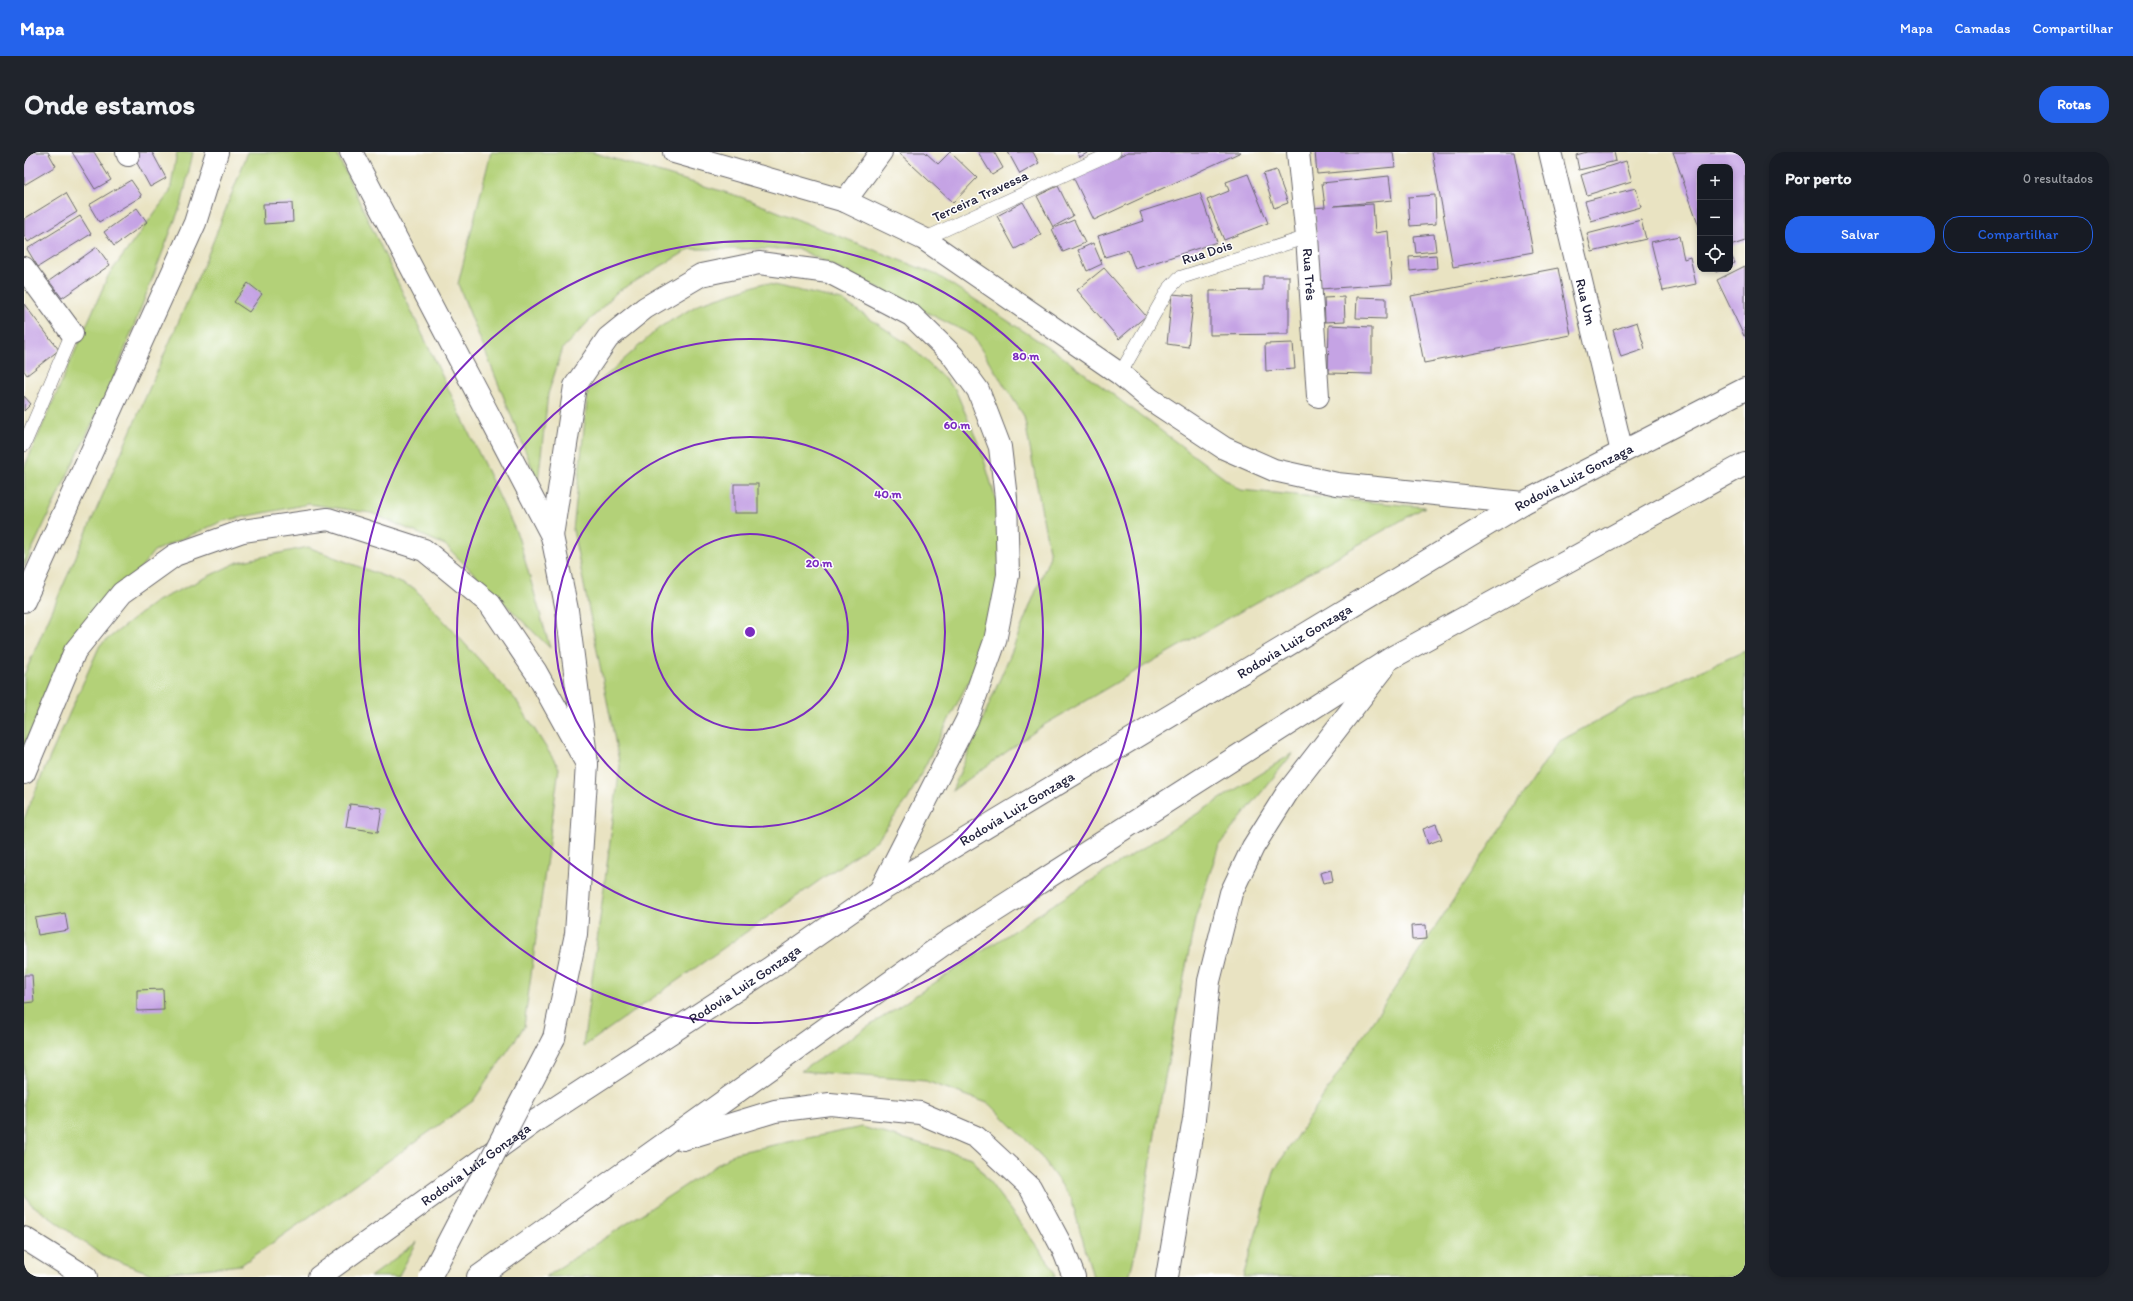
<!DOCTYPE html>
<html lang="pt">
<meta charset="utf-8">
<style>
body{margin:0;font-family:Itim,sans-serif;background:#20242c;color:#f1f3f6}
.controls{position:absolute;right:12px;top:12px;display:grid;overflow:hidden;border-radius:8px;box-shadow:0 2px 6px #0003}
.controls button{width:36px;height:36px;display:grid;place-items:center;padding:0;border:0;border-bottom:1px solid #363941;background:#171b24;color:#f1f3f6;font:20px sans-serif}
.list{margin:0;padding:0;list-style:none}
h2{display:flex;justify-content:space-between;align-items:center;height:52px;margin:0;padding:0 16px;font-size:17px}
h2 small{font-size:13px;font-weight:400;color:#9ea1a6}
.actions{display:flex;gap:8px;padding:12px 16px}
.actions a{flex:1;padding:9px 0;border:1px solid #2563eb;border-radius:16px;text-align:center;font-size:14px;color:#2563eb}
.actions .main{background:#2563eb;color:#fff}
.icon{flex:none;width:22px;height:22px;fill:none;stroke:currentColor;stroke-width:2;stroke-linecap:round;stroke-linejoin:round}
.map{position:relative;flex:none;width:1721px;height:1125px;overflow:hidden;border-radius:16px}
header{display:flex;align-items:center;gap:24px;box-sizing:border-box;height:56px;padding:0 20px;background:#2563eb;color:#fff}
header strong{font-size:19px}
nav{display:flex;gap:22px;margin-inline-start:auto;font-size:14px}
.intro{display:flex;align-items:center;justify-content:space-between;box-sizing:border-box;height:96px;padding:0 24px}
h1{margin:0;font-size:28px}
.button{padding:10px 18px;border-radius:16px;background:#2563eb;color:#fff;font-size:14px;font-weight:700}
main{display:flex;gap:24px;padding:0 24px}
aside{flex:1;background:#171b24;border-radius:16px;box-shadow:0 2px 6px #0003}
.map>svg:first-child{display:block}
.green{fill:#b3d178;stroke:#6a7a5a}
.building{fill:#c5a3e4}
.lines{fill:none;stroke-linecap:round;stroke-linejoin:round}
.service-casing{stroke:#68666a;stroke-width:14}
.minor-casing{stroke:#68666a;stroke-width:24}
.primary-casing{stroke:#68666a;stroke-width:24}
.trunk-casing{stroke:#68666a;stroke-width:24}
.service{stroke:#fff;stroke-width:13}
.minor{stroke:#fff;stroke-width:22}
.primary{stroke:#fff;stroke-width:22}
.trunk{stroke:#fff;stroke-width:22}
.primary-bridge-casing{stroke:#68666a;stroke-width:24;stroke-linecap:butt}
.primary-bridge{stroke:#fff;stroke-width:22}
.ring{fill:none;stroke:#7b2cbf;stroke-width:2}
.labels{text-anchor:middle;stroke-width:3;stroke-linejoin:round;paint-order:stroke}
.street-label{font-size:14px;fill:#22223b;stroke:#fff}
.centre{fill:#7b2cbf;stroke:#fff;stroke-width:2}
.ring-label{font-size:12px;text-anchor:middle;font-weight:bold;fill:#7b2cbf;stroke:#fff;stroke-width:3;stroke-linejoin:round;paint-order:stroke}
</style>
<header>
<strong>Mapa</strong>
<nav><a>Mapa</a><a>Camadas</a><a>Compartilhar</a></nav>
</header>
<div class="intro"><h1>Onde estamos</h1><a class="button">Rotas</a></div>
<main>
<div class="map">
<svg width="1721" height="1125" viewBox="0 0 1721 1125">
<rect width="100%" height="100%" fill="#fff"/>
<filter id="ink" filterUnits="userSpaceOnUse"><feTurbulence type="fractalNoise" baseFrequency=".025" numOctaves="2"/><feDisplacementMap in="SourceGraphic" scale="8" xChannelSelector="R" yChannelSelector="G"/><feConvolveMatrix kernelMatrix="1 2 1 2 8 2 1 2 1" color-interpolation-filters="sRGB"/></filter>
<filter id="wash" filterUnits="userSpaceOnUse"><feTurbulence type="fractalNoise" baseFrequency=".012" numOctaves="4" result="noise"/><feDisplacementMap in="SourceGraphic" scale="16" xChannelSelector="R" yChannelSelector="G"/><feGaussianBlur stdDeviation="0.9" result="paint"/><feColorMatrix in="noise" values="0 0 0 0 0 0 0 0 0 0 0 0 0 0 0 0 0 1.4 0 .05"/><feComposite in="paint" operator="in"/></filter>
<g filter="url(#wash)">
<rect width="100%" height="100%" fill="#e9e3c2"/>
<g class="green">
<path d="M153 0H169L158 50 89 228 0 414V316L84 124 146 40Z"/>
<path d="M224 0H312L494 384 526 496 421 393 347 361 285 352 199 369 130 399 58 490 0 605V523L185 100Z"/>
<path d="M467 0H567L717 45 913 123 1032 200 1216 338 1401 355 1136 505 1020 573 928 639 987 501 1026 404 1000 264 948 183 775 97H666L593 140 539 196 524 242 514 330 434 132Z"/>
<path d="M740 131 818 148 885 193 931 237 957 298 973 351 980 424 954 511 884 647 853 688 559 895 596 614 549 378 564 240 636 175 677 151Z"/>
<path d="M284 395 390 436 492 548 535 616 500 875 449 949 217 1113 128 1122 79 1104 7 1052 0 1043V667L21 616 76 493 131 450 214 410Z"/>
<path d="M1721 499V1125H1219L1251 1017 1534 590 1613 547Z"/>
<path d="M1269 601 1195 693 1171 767 1134 963 1114 1091 1105 1125H1069L1047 1046 1012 998 966 952 902 929 777 919 1024 756Z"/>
<path d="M838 975 948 1006 1029 1116 1032 1125H521L711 1001Z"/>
<path d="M393 1090 374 1125H346Z"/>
</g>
<g id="blocks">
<g class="building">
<path d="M10 0H24L32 14 0 33V6Z"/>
<path d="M48 0H70L87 28 71 37Z"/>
<path d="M107 0H128L142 26 126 35Z"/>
<path d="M874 0H901L914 12 926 0 953 26 929 51Z"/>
<path d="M954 0H970L979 16 968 23Z"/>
<path d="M984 0H1009L1015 11 996 22Z"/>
<path d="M1053 0H1065L1056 5Z"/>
<path d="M1104 0H1217L1070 68 1049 25Z"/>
<path d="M1291 0H1369L1371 15 1293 22Z"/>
<path d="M1408 0H1490L1509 100 1429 115Z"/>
<path d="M1563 0H1590L1592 9 1555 18 1552 3Z"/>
<path d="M1649 0H1717L1721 11V89L1706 94V15H1676V77Z"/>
<path d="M1602 9 1608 29 1563 43 1557 23Z"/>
<path d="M1252 18 1264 51 1250 56 1239 22Z"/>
<path d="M1224 22 1244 71 1200 88 1183 48 1205 39 1202 30Z"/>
<path d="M1365 24 1368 48 1310 54 1349 52 1351 81 1364 79 1368 132 1296 137 1290 56 1301 55 1298 31Z"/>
<path d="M107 28 118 44 75 70 65 53Z"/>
<path d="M1034 34 1049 64 1029 75 1013 44Z"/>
<path d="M1612 36 1617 55 1567 69 1561 49Z"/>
<path d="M42 41 53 60 4 90 0 84V67Z"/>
<path d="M1176 41 1193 90 1111 117 1104 98 1081 105 1074 84 1119 69 1116 60Z"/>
<path d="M1411 43 1412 72 1386 74 1384 45Z"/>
<path d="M999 50 1017 83 991 97 973 64Z"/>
<path d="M268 51 269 70 240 72 239 52Z"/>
<path d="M113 56 123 70 90 94 80 80Z"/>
<path d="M56 64 67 82 14 115 3 97Z"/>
<path d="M1050 68 1061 91 1039 100 1028 77Z"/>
<path d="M1617 68 1622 87 1568 100 1563 82Z"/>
<path d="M1410 82 1412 99 1392 101 1390 84Z"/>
<path d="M1655 84 1660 107 1666 105 1672 132 1639 139 1627 90Z"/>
<path d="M1069 91 1078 112 1063 119 1054 98Z"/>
<path d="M73 95 86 113 38 146 25 129Z"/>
<path d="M1706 101 1711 111 1706 113Z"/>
<path d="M1412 103 1413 116 1386 119 1385 105Z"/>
<path d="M1721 114V184H1720L1693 128Z"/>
<path d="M1080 116 1122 164 1095 187 1053 138Z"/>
<path d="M1534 116 1547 183 1400 211 1387 144Z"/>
<path d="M1690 117H1699L1692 120Z"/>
<path d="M1239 124H1265V182L1186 183V139L1239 138Z"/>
<path d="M224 131 238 142 225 160 210 150Z"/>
<path d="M1148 142 1170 144 1164 195 1143 192Z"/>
<path d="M1320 145 1321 169 1301 170 1300 146Z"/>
<path d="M1333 145 1362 146V167L1332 166Z"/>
<path d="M0 152 35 198 3 223 0 219Z"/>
<path d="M1613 170 1621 197 1597 205 1589 178Z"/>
<path d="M1305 173 1348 175V222L1304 221Z"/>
<path d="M1269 191 1271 217 1242 219 1241 192Z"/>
<path d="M0 244 7 252 0 259Z"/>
<rect x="710" y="332" width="24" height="29"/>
<path d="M326 652 358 656 354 680 322 675Z"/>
<path d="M1412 672 1418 687 1404 692 1399 677Z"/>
<path d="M1307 718 1309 729 1299 731 1296 721Z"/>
<path d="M41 761 44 778 14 783 11 766Z"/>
<path d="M1402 773 1403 787 1388 788 1387 774Z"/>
<path d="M0 823H8L10 850 0 851Z"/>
<path d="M139 837 140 858 113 859V838Z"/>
</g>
</g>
</g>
<g filter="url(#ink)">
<use href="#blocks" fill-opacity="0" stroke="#68666a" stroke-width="1"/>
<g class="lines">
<g class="service-casing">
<g id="service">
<path d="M900 87 1090 0"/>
<path d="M1096 222 1144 138 1155 126 1283 85"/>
<path d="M0 293 48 181"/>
</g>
</g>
<g class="minor-casing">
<g id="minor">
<path d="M103 0 104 3"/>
<path id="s1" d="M1274 0 1283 85 1294 244"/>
<path id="s2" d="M1526 0 1598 300"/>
<path d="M821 49 857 0"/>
<path d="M0 116 48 181"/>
</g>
</g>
<g class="primary-casing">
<path id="primary" d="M327 0 528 384 543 458 563 612 552 782 530 886"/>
</g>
<g class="trunk-casing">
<g id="trunk">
<path d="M650 0 821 49 900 87 1096 222 1126 247 1200 296 1250 318 1313 332 1499 351"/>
<path d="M528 384 551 234 584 186 621 156 677 123 735 111 805 120 887 163 929 204 954 238 976 295 982 346 984 423 971 489 943 568 856 739"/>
<path d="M0 449 171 71 193 0"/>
<path d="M0 621 51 499 98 441 151 403 219 379 304 367 400 398 466 452 512 520 563 612"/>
<path d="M659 987 751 959 806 952 896 961 952 985 1006 1035 1039 1097 1050 1125"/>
<path d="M0 1086 62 1125"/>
<path id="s3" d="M295 1125 513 968 746 816 856 739 1499 351 1721 237"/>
<path d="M454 1125 924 789 1369 505 1721 312"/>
<path d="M1143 1125 1170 967 1185 829 1207 741 1229 695 1263 641 1359 517"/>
</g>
</g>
<use href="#service" class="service"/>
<use href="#minor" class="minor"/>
<use href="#primary" class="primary"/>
<use href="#trunk" class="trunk"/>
<g class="primary-bridge-casing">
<path id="primary-bridge" d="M406 1125 530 886"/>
</g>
<use href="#primary-bridge" class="primary-bridge"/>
</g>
</g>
<g class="ring">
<circle cx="726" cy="480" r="98"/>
<circle cx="726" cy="480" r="195"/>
<circle cx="726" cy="480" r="293"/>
<circle cx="726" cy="480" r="391"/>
</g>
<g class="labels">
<g class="street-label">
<text transform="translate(956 44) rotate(-25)" y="5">Terceira Travessa</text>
<text transform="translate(1183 100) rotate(-18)" y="5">Rua Dois</text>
<text dy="5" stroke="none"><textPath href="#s1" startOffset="123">Rua Três</textPath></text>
<text dy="5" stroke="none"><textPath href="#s2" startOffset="154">Rua Um</textPath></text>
<text dy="5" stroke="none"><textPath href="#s3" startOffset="1489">Rodovia Luiz Gonzaga</textPath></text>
<text dy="5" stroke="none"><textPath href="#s3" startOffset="1165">Rodovia Luiz Gonzaga</textPath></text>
<text dy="5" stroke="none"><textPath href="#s3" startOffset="841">Rodovia Luiz Gonzaga</textPath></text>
<text dy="5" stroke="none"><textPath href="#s3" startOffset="517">Rodovia Luiz Gonzaga</textPath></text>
<text dy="5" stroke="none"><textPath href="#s3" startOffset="193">Rodovia Luiz Gonzaga</textPath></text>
</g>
</g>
<circle cx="726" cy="480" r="6" class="centre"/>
<g class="ring-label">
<text x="1002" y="208">80 m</text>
<text x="933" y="277">60 m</text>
<text x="864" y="346">40 m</text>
<text x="795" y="415">20 m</text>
</g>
</svg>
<div class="controls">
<button>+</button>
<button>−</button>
<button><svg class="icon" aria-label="locate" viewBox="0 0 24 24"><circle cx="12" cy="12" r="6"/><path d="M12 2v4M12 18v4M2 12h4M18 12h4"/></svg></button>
</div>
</div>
<aside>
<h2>Por perto<small>0 resultados</small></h2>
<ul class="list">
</ul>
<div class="actions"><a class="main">Salvar</a><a>Compartilhar</a></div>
</aside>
</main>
